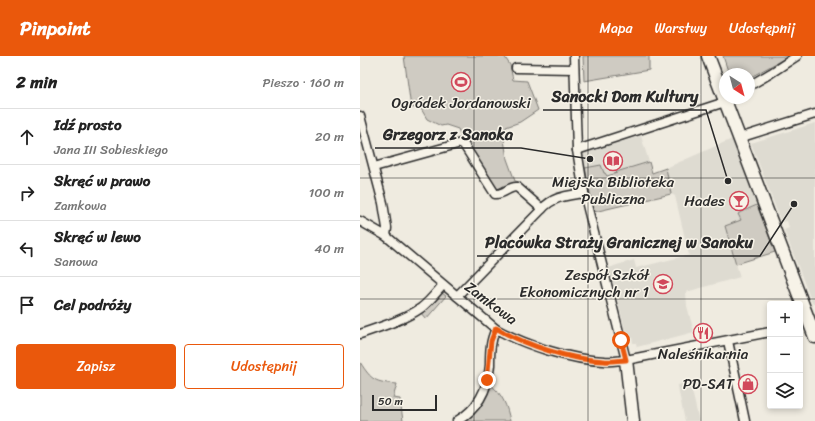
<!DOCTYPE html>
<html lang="pl">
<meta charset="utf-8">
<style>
body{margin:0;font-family:Sriracha,sans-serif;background:#f2f2f2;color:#222}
.controls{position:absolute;right:12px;bottom:12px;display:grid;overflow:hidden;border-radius:4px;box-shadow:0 2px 6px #0003}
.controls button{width:36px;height:36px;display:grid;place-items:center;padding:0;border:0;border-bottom:1px solid #e0e0e0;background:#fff;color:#222;font:20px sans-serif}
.compass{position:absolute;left:359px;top:12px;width:36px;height:36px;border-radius:50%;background:#fff;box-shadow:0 2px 6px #0003;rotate:144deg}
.scale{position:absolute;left:12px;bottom:10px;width:65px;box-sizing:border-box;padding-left:4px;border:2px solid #2b2b2b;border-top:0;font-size:11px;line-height:14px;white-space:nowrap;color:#2b2b2b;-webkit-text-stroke:3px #f7f3e8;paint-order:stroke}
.stop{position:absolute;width:12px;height:12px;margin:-9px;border:3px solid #ea580c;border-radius:50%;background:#fff}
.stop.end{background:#ea580c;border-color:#fff;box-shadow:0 1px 4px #0008}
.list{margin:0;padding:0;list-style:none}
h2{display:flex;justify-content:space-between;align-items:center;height:52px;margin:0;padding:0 16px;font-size:17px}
h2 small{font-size:13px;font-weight:400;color:#767676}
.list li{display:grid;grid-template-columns:26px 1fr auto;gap:12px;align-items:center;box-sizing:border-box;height:56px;padding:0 16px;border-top:1px solid #e0e0e0}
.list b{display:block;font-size:15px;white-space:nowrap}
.list p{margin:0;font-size:13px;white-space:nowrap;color:#767676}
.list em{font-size:13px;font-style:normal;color:#767676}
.actions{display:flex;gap:8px;padding:12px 16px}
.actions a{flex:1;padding:9px 0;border:1px solid #ea580c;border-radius:4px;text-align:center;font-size:14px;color:#ea580c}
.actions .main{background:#ea580c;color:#fff}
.icon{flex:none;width:22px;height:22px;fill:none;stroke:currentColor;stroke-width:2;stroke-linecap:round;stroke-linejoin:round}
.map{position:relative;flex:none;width:455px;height:365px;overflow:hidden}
header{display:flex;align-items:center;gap:24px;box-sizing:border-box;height:56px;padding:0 20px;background:#ea580c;color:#fff}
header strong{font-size:19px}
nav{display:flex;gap:22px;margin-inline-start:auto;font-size:14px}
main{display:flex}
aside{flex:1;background:#fff}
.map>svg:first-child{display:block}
.built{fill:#dedbd1}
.green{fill:#cfcbc2;stroke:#7d7b76}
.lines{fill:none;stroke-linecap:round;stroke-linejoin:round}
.street-casing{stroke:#2b2b2b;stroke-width:11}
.secondary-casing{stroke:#2b2b2b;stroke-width:15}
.street{stroke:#f7f3e8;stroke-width:8}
.secondary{stroke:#f7f3e8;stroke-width:12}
.route{stroke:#ea580c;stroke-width:5}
.grid{fill:none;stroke:#2b2b2b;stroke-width:1;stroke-opacity:0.55}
.labels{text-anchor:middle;stroke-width:3;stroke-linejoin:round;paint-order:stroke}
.poi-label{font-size:15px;fill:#2b2b2b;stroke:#f7f3e8}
.street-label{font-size:15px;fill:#2b2b2b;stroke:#f7f3e8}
.leader{fill:none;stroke:#2b2b2b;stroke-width:1.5}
.callout-dot{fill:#2b2b2b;stroke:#f7f3e8;stroke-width:1.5}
.callout-label{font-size:16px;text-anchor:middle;font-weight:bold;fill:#2b2b2b;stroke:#f7f3e8;stroke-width:3;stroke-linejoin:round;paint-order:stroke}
</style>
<header>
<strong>Pinpoint</strong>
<nav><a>Mapa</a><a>Warstwy</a><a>Udostępnij</a></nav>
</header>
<main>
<aside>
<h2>2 min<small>Pieszo · 160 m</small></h2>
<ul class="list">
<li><svg class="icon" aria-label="ahead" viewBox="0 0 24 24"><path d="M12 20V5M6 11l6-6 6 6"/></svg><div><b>Idź prosto</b><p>Jana III Sobieskiego</p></div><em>20 m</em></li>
<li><svg class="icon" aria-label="right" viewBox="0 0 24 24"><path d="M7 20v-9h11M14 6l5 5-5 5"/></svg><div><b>Skręć w prawo</b><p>Zamkowa</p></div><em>100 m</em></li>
<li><svg class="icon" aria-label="left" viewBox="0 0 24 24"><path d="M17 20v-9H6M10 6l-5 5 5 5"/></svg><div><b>Skręć w lewo</b><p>Sanowa</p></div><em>40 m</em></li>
<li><svg class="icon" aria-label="arrive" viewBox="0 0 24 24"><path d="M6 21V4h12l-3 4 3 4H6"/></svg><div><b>Cel podróży</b></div></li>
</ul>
<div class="actions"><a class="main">Zapisz</a><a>Udostępnij</a></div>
</aside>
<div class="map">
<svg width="455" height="365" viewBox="0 0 455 365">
<rect width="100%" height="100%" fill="#efebe0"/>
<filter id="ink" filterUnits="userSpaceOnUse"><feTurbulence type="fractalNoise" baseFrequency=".025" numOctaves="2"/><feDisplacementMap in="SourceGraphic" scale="8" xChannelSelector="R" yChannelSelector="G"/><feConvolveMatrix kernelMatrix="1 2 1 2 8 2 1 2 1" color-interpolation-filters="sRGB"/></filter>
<g filter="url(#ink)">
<g class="built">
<path d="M455 67V249L452 247 424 174 429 172 427 165 421 166 391 87Z"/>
<path d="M281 80 289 106 257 115V117L246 120 244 117 241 109 225 112 223 99 227 96Z"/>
<path d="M372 83 397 149 381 156V164L365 170 380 221 326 236 327 250 334 276 277 291 276 287H273L272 281 267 282 249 212 257 209 274 204 276 212 329 199 315 140 311 138 306 112Z"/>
<path d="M332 326V335L339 365H325L319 337 318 329Z"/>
</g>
<g class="green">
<path d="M44 0H144L150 9 153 24 167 25 178 54 160 66 146 71 143 77 147 103 155 125 160 126 161 127 139 135 134 132 103 85 98 73 86 69 81 70 67 63 60 51 51 52Z"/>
<path d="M223 0H289V14L224 25Z"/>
<path d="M363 0H429L389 22V18H369Z"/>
<path d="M289 106 292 117 306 112 311 138 234 156 225 112 241 109 244 117H245L247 120 257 117 256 116Z"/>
<path d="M397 149 415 196 376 208 365 170 381 164 378 158 381 156Z"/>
<path d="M82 237 86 240 66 263 60 256Z"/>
<path d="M0 306C12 325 15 326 37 328L33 342 40 343 43 365H0Z"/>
<path d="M131 329C143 339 147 350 150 365H103L120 352Z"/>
</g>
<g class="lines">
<g class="street-casing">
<g id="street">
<path d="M214 0 217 94 224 137 266 304"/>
<path d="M156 12 214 13"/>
<path d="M389 30 411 17 437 0"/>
<path d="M0 60 23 147 27 172 26 180"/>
<path d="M379 82 455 58"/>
<path d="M217 94 365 46"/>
<path d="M14 111 101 87 104 89 135 138C144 139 149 130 157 131L182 153C194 140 206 140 224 137"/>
<path d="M0 165 26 180 136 273C165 289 211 304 244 305 251 306 259 304 266 304L410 276"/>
<path d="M97 240 182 153"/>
<path d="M0 278C20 271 44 264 61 252 70 245 76 237 83 229"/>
<path d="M368 285 385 365"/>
<path d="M97 365C118 353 128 333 130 309 130 296 130 285 136 273"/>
</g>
</g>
<g class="secondary-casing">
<g id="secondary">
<path d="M348 0 455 281"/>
<path d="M266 304 273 365"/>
</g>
</g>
<use href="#street" class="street"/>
<use href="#secondary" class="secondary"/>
</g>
</g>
<g class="lines" filter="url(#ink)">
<path class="route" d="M127 324 131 285 136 272C165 289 210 304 244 305 251 306 259 304 266 304L261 284"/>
</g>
<path class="grid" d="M114 0V365M228 0V365M341 0V365M0 122H455M0 243H455"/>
<defs>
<g id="stadium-ring" transform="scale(1)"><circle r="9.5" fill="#f7f3e8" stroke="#d1495b" stroke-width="1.5"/><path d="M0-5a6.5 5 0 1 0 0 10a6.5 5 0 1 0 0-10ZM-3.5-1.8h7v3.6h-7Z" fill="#d1495b"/></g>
<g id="library-ring" transform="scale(1)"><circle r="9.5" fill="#f7f3e8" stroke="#d1495b" stroke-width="1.5"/><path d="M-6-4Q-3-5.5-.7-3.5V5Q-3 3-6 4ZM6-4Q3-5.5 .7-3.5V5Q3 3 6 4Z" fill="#d1495b"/></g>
<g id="bar-ring" transform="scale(1)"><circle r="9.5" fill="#f7f3e8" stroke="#d1495b" stroke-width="1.5"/><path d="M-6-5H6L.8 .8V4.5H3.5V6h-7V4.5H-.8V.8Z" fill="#d1495b"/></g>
<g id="school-ring" transform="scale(1)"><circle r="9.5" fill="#f7f3e8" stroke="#d1495b" stroke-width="1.5"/><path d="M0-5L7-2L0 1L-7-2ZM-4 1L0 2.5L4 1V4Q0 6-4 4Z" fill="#d1495b"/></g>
<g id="restaurant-ring" transform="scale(1)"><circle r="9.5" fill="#f7f3e8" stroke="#d1495b" stroke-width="1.5"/><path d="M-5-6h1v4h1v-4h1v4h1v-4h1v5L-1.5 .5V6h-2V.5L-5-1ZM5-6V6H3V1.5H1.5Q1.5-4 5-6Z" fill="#d1495b"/></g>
<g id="shop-ring" transform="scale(1)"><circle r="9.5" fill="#f7f3e8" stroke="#d1495b" stroke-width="1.5"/><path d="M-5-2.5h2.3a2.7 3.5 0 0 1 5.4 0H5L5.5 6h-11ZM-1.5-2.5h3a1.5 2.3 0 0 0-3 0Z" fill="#d1495b"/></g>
</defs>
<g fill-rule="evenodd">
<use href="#stadium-ring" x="101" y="26"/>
<use href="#library-ring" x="253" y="105"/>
<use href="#bar-ring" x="379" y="145"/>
<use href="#school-ring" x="303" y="228"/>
<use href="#restaurant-ring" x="343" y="277"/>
<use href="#shop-ring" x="388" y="328"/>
</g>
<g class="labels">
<g class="poi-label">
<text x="101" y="52">Ogródek Jordanowski</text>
<text x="253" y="131">Miejska Biblioteka<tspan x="253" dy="17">Publiczna</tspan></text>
<text x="365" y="150" text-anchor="end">Hades</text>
<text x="289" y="224" text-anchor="end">Zespół Szkół<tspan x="289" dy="17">Ekonomicznych nr 1</tspan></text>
<text x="343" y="303">Naleśnikarnia</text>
<text x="374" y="333" text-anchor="end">PD-SAT</text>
</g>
<g class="street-label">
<text transform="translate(131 247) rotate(37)" y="5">Zamkowa</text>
</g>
</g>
<path class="leader" d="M368 125L346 54H183M230 103L161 92H15M434 148L400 200H117"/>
<g class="callout-dot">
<circle cx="368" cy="125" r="4"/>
<circle cx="230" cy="103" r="4"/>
<circle cx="434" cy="148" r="4"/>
</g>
<g class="callout-label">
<text x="265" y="46">Sanocki Dom Kultury</text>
<text x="88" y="84">Grzegorz z Sanoka</text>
<text x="259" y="192">Placówka Straży Granicznej w Sanoku</text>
</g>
</svg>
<div class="controls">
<button>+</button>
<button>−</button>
<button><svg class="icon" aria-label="layers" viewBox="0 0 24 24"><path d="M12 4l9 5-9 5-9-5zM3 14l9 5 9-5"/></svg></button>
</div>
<svg class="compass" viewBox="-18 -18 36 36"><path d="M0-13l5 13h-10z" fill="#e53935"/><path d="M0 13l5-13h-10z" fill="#767676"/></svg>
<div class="scale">50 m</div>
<div class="stop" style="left:261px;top:284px"></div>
<div class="stop end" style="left:127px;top:324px"></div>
</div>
</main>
